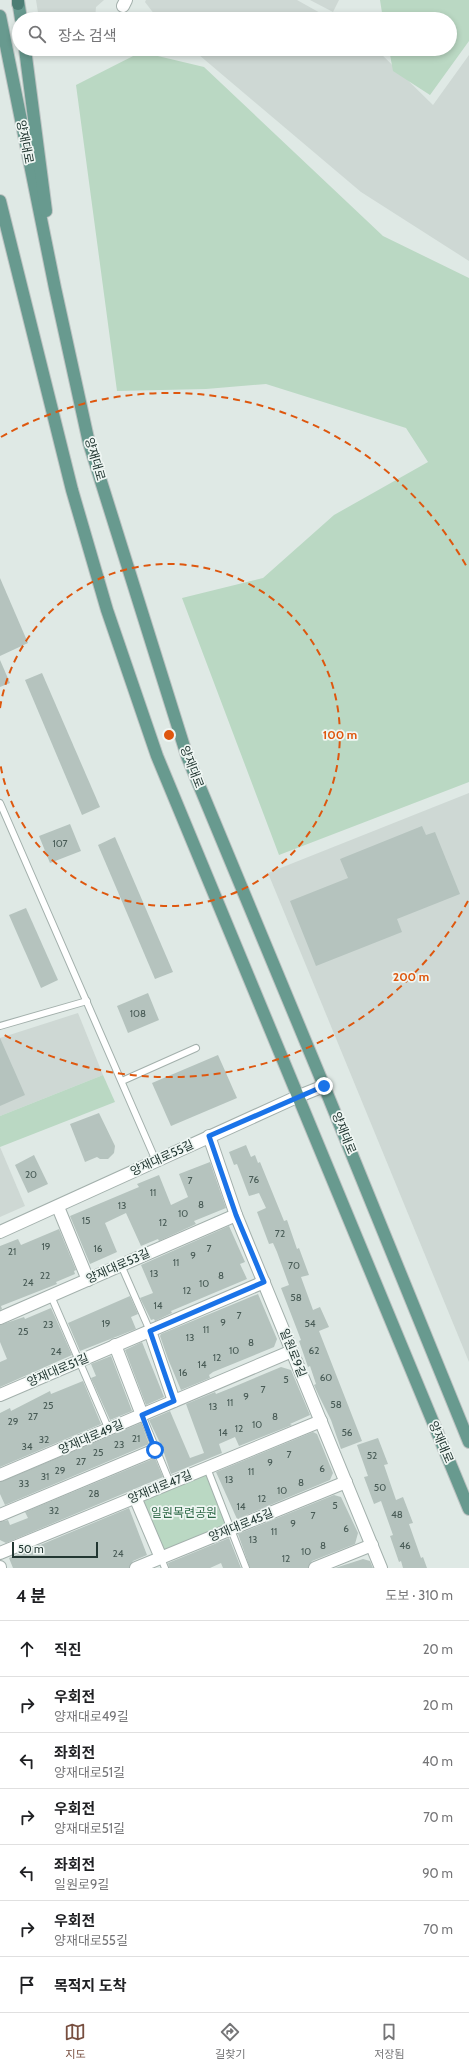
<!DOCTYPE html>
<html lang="ko">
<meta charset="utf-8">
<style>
body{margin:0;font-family:Cabin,"Noto Sans KR",sans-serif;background:#f2f2f2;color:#202124}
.scale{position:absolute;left:12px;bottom:10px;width:86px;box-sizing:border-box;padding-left:4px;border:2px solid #223732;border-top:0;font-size:11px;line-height:14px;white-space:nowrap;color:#223732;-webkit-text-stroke:3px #eff6f3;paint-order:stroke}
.stop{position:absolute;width:12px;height:12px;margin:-9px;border:3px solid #1a73e8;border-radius:50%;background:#fff}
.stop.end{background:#1a73e8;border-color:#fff;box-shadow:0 1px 4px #0008}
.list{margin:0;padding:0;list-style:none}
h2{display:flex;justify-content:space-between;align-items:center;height:52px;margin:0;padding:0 16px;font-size:17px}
h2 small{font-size:13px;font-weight:400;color:#757577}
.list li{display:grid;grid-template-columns:26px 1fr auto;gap:12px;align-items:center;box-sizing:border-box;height:56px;padding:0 16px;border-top:1px solid #e0e0e0}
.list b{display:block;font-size:15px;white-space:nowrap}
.list p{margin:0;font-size:13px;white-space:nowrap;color:#757577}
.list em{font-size:13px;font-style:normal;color:#757577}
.icon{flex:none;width:22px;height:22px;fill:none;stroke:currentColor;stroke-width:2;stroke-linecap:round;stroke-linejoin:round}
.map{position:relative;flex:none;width:469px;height:1568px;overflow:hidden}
.search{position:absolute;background:#fff;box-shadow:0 2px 6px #0003;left:12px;right:12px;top:12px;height:44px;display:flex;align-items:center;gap:10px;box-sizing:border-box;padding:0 14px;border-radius:22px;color:#757577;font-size:15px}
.sheet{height:444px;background:#fff}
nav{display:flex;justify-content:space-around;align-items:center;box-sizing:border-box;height:56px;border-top:1px solid #e0e0e0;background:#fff;font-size:11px;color:#757577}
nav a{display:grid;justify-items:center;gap:2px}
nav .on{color:#784f40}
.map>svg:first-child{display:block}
.built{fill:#ced8d4}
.green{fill:#bad8c3}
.building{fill:#b5c3be}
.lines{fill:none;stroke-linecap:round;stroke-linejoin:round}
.service-casing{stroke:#a3b0ac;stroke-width:8}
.minor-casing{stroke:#a3b0ac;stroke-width:14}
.tertiary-casing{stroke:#a3b0ac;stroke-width:14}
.primary-casing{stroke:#bdc3c2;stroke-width:14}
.trunk-casing{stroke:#bdc3c2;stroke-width:14}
.service{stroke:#fff;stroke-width:6}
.minor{stroke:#fff;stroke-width:12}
.tertiary{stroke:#fff;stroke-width:12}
.primary{stroke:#689a8f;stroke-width:12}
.trunk{stroke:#4c7d74;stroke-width:12}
.route{stroke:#1a73e8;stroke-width:5}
.ring{fill:none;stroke:#de570e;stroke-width:2;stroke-dasharray:7 5}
.labels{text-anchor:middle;stroke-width:3.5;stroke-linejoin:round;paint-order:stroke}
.number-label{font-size:10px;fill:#475a55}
.street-label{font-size:12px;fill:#223732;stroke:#eff6f3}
.park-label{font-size:12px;fill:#306a49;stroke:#eff6f3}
.centre{fill:#de570e;stroke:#eff6f3;stroke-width:2}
.ring-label{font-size:12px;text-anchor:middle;font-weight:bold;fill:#de570e;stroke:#eff6f3;stroke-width:3.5;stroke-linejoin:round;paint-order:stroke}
</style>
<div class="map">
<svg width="469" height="1568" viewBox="0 0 469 1568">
<rect width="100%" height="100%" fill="#dfe9e5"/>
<g class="built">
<path d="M36 0H104L96 7 95 19H39Z"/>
<path d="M146 0H297L331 19H158L145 2Z"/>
<path d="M310 0H339L333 12Z"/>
<path d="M192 49H376L433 105 469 55V261L361 192Z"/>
<path d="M469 793V1362L268 873Z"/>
<path d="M78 1013 103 1075 0 1116V1038Z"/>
<path d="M0 1147 25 1206 0 1217Z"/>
</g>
<g class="green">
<path d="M380 0H469V41L430 95 393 71 389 49H450V19H383Z"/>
<path d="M141 52 204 67 383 236 469 278V782L279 855 182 598 263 578 334 515 428 462 406 428 266 384 206 389 117 391 76 85Z"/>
<path d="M103 1075 115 1102 0 1147V1116Z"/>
<path d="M205 1471 228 1529 162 1555 139 1498Z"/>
</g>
<g class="building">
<path d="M0 578 28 643 0 656Z"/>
<path d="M0 660 10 683 0 687Z"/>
<path d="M42 673 100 807 82 815 25 680Z"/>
<path d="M70 824 81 851 50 863 39 836Z"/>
<path d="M422 826 426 835 435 832 460 894 397 919 402 932 316 966 290 901 348 878 340 859Z"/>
<path d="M115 837 173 972 155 979 98 845Z"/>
<path d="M26 908 58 980 41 988 9 915Z"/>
<path d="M148 993 159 1020 128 1033 117 1006Z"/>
<path d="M0 1038 25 1095 0 1106Z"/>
<path d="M218 1055 237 1098 171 1126 152 1083Z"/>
<path d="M99 1113 115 1146 114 1153 108 1159H100L97 1157 85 1162 70 1124Z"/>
<path d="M246 1145 251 1157 255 1155 258 1163 260 1162 284 1221 287 1220 297 1249 299 1248 309 1275 301 1277 313 1310 320 1307 329 1327 319 1331 362 1441 341 1449 331 1420 319 1396 314 1385 316 1384 310 1366 308 1367 299 1341 301 1340 281 1288 289 1285 277 1252 273 1243 269 1244 257 1212 266 1208 259 1193 249 1196 237 1164 234 1165 229 1152Z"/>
<path d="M34 1155 48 1184 28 1193 15 1165Z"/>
<path d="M210 1162 226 1208 194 1221 196 1224 159 1241 158 1239 141 1246 126 1213 105 1223 117 1252 90 1264 70 1216 139 1187 137 1184 159 1175 171 1205 188 1197 179 1174Z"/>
<path d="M229 1226 245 1262 240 1264 247 1279 171 1311 172 1313 155 1321 154 1319 151 1320 140 1298 153 1293 141 1265Z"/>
<path d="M59 1229 76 1270 74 1271 75 1274 56 1282 57 1284 1 1306 2 1309 0 1310V1246L18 1239 21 1245Z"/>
<path d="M258 1294 277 1339 274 1347 213 1372 209 1375 210 1378 181 1390 168 1359 160 1336 161 1334Z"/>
<path d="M130 1296 138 1314 131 1317 136 1329 80 1351 68 1323Z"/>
<path d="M51 1308 72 1355 0 1387V1362L7 1359 0 1342V1325L24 1317 25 1319Z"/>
<path d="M142 1342 164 1397 146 1405 125 1350Z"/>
<path d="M111 1356 132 1411 110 1420 91 1378 96 1376 91 1364Z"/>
<path d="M281 1367 291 1370 310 1415 290 1424 292 1425 239 1446 235 1437 219 1444 222 1453 171 1474 162 1447 149 1420 170 1411 190 1458 204 1453 186 1404 215 1392 216 1394 231 1388Z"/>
<path d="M83 1381 101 1424 0 1467V1413L10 1408 11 1411 50 1391 51 1394Z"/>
<path d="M141 1423 149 1444 5 1505 0 1494V1482Z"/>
<path d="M313 1432 317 1434 333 1473 330 1480 237 1519 216 1472Z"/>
<path d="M378 1438 388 1464 384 1465 396 1500 403 1497 413 1523 409 1524 421 1558 423 1557 427 1568H403L401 1561 399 1562 390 1536 393 1535 381 1501 374 1504 364 1477 368 1476 357 1445Z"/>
<path d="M155 1458 163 1477 6 1543 0 1540V1522L8 1520 10 1525 28 1518 25 1512Z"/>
<path d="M334 1495 341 1497 358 1533 355 1544 312 1561 308 1568H250L238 1534Z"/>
<path d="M129 1508 147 1555 133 1561 129 1568H13L9 1558Z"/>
<path d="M229 1538 241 1568H223L221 1563 210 1568H169L168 1563Z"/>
<path d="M363 1559 370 1561 373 1568H335Z"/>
</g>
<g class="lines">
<g class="service-casing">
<g id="service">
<path d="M0 803 156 1161"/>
<path d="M0 1026 87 1001"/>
<path d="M122 1081 196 1048"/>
<path d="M121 1265 150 1331"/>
<path d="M51 1296 109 1430"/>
<path d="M142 1415 170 1483"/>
<path d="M207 1468 246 1568"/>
<path d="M161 1558 165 1568"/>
</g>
</g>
<g class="minor-casing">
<g id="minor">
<path d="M123 6 126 0"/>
<path d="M299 1096 324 1086"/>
<path d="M209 1136 236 1215 381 1568"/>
<path d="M58 1207 88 1280"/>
<path d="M0 1318 236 1215"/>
<path d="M150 1331 174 1401"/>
<path d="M115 1345 142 1415"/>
<path d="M0 1395 264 1282"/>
<path d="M0 1475 292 1351"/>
<path d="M135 1497 161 1558"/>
<path d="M0 1515 155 1450"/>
<path d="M0 1553 321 1421"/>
<path d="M0 1567V1568"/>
<path d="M136 1568 346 1482"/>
<path d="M315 1568 372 1545"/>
</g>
</g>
<g class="tertiary-casing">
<path id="tertiary" d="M0 1232 299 1096"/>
</g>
<g class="primary-casing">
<g id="primary">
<path d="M18 0 21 19"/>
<path d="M0 16 55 288 89 443 187 756 324 1086 469 1442"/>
<path d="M25 49 46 211"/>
<path d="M0 201 72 490 107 610 157 756 469 1509"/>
</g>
</g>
<g class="trunk-casing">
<path id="trunk" d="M18 0V4"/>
</g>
<use href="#service" class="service"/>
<use href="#minor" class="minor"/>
<use href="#tertiary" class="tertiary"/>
<use href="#primary" class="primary"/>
<use href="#trunk" class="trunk"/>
</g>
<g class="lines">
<path class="route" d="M155 1450 142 1415 174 1401 150 1331 264 1282 236 1215 209 1136 324 1086"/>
</g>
<g class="ring">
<path d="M0 708A171 171 0 1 1 0 762"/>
<path d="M468 901A342 342 0 0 1 1 1033M1 437A342 342 0 0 1 468 569"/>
</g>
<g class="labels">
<g class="number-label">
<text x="60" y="847">107</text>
<text x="138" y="1017">108</text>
<text x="31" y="1178">20</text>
<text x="254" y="1183">76</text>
<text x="190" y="1184">7</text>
<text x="153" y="1196">11</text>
<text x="201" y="1208">8</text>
<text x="122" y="1209">13</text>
<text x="183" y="1217">10</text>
<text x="86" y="1224">15</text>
<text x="163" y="1226">12</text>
<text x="280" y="1237">72</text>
<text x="46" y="1250">19</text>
<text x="98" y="1252">16</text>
<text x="209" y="1252">7</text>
<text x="12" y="1255">21</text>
<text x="193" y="1259">9</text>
<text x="176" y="1266">11</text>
<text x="294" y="1269">70</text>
<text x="154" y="1277">13</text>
<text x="45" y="1279">22</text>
<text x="221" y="1279">8</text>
<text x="28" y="1286">24</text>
<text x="204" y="1287">10</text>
<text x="187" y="1294">12</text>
<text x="296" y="1301">58</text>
<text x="158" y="1309">14</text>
<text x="239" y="1319">7</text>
<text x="223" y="1326">9</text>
<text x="106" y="1327">19</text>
<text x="310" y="1327">54</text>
<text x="48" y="1328">23</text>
<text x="206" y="1333">11</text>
<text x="23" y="1335">25</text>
<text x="190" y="1341">13</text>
<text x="251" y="1346">8</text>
<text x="234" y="1354">10</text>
<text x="314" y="1354">62</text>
<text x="56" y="1355">24</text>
<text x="217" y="1361">12</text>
<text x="202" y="1368">14</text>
<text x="183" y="1376">16</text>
<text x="326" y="1381">60</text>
<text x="286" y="1383">5</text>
<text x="263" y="1393">7</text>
<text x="246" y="1400">9</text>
<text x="230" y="1406">11</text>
<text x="336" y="1408">58</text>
<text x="48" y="1409">25</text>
<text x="213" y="1410">13</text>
<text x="33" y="1420">27</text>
<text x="275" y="1420">8</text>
<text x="13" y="1425">29</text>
<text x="257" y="1428">10</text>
<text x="239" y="1432">12</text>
<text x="223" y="1436">14</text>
<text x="347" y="1436">56</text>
<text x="136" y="1442">21</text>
<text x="44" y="1443">32</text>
<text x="119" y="1448">23</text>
<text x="27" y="1450">34</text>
<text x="98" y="1456">25</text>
<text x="289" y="1458">7</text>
<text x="372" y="1459">52</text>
<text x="81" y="1465">27</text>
<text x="270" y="1466">9</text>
<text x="322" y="1472">6</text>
<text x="60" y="1474">29</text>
<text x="251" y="1475">11</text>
<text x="45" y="1480">31</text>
<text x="229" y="1483">13</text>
<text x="301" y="1486">8</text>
<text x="24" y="1487">33</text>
<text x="380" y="1491">50</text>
<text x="282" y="1494">10</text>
<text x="94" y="1497">28</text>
<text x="262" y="1502">12</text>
<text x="335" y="1509">5</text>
<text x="241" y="1510">14</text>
<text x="54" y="1514">32</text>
<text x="397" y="1518">48</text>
<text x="313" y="1519">7</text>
<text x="293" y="1527">9</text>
<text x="346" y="1532">6</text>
<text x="274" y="1535">11</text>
<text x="253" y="1543">13</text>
<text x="323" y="1549">8</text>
<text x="405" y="1549">46</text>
<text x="306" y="1555">10</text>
<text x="118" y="1557">24</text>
<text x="286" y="1562">12</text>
</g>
<g class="street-label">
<text transform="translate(25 142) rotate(79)" y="4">양재대로</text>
<text transform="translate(95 459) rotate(74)" y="4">양재대로</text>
<text transform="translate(192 767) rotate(69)" y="4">양재대로</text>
<text transform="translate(344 1133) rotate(68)" y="4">양재대로</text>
<text transform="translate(162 1158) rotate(-25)" y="4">양재대로55길</text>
<text transform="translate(118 1266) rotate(-24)" y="4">양재대로53길</text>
<text transform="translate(293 1353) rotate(68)" y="4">일원로9길</text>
<text transform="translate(58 1370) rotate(-23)" y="4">양재대로51길</text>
<text transform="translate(91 1437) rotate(-23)" y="4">양재대로49길</text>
<text transform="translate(441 1442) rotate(67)" y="4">양재대로</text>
<text transform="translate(160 1487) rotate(-22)" y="4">양재대로47길</text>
<text transform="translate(241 1525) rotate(-22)" y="4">양재대로45길</text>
</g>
<g class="park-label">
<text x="184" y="1517">일원목련공원</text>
</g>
</g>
<circle cx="169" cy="735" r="6" class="centre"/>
<g class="ring-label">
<text x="340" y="739">100 m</text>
<text x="411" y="981">200 m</text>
</g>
</svg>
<div class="scale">50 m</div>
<div class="stop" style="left:155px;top:1450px"></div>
<div class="stop end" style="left:324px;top:1086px"></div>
<div class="search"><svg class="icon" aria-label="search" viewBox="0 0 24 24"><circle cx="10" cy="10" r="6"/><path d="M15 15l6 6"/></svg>장소 검색</div>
</div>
<section class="sheet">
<h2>4 분<small>도보 · 310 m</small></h2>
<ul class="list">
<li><svg class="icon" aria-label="ahead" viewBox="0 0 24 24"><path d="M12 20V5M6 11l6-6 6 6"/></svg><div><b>직진</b></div><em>20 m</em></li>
<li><svg class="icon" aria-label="right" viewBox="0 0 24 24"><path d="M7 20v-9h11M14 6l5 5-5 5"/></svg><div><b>우회전</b><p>양재대로49길</p></div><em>20 m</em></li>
<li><svg class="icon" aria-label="left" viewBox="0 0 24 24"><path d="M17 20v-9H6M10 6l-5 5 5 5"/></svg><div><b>좌회전</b><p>양재대로51길</p></div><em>40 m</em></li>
<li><svg class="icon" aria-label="right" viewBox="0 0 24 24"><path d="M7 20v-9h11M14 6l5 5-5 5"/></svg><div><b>우회전</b><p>양재대로51길</p></div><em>70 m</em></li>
<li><svg class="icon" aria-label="left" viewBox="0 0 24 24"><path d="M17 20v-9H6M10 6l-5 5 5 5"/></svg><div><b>좌회전</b><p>일원로9길</p></div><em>90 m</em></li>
<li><svg class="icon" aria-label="right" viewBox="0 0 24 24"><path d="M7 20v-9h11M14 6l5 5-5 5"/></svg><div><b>우회전</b><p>양재대로55길</p></div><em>70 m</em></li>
<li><svg class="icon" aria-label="arrive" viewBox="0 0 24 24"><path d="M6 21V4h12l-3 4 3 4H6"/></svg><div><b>목적지 도착</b></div></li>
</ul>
</section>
<nav>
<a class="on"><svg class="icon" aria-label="map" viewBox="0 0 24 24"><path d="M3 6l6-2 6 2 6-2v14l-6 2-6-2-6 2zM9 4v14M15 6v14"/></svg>지도</a>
<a><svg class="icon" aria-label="directions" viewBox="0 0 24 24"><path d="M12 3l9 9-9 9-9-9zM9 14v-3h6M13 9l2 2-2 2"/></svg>길찾기</a>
<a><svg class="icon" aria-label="saved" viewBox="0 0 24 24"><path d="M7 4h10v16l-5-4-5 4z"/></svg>저장됨</a>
</nav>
